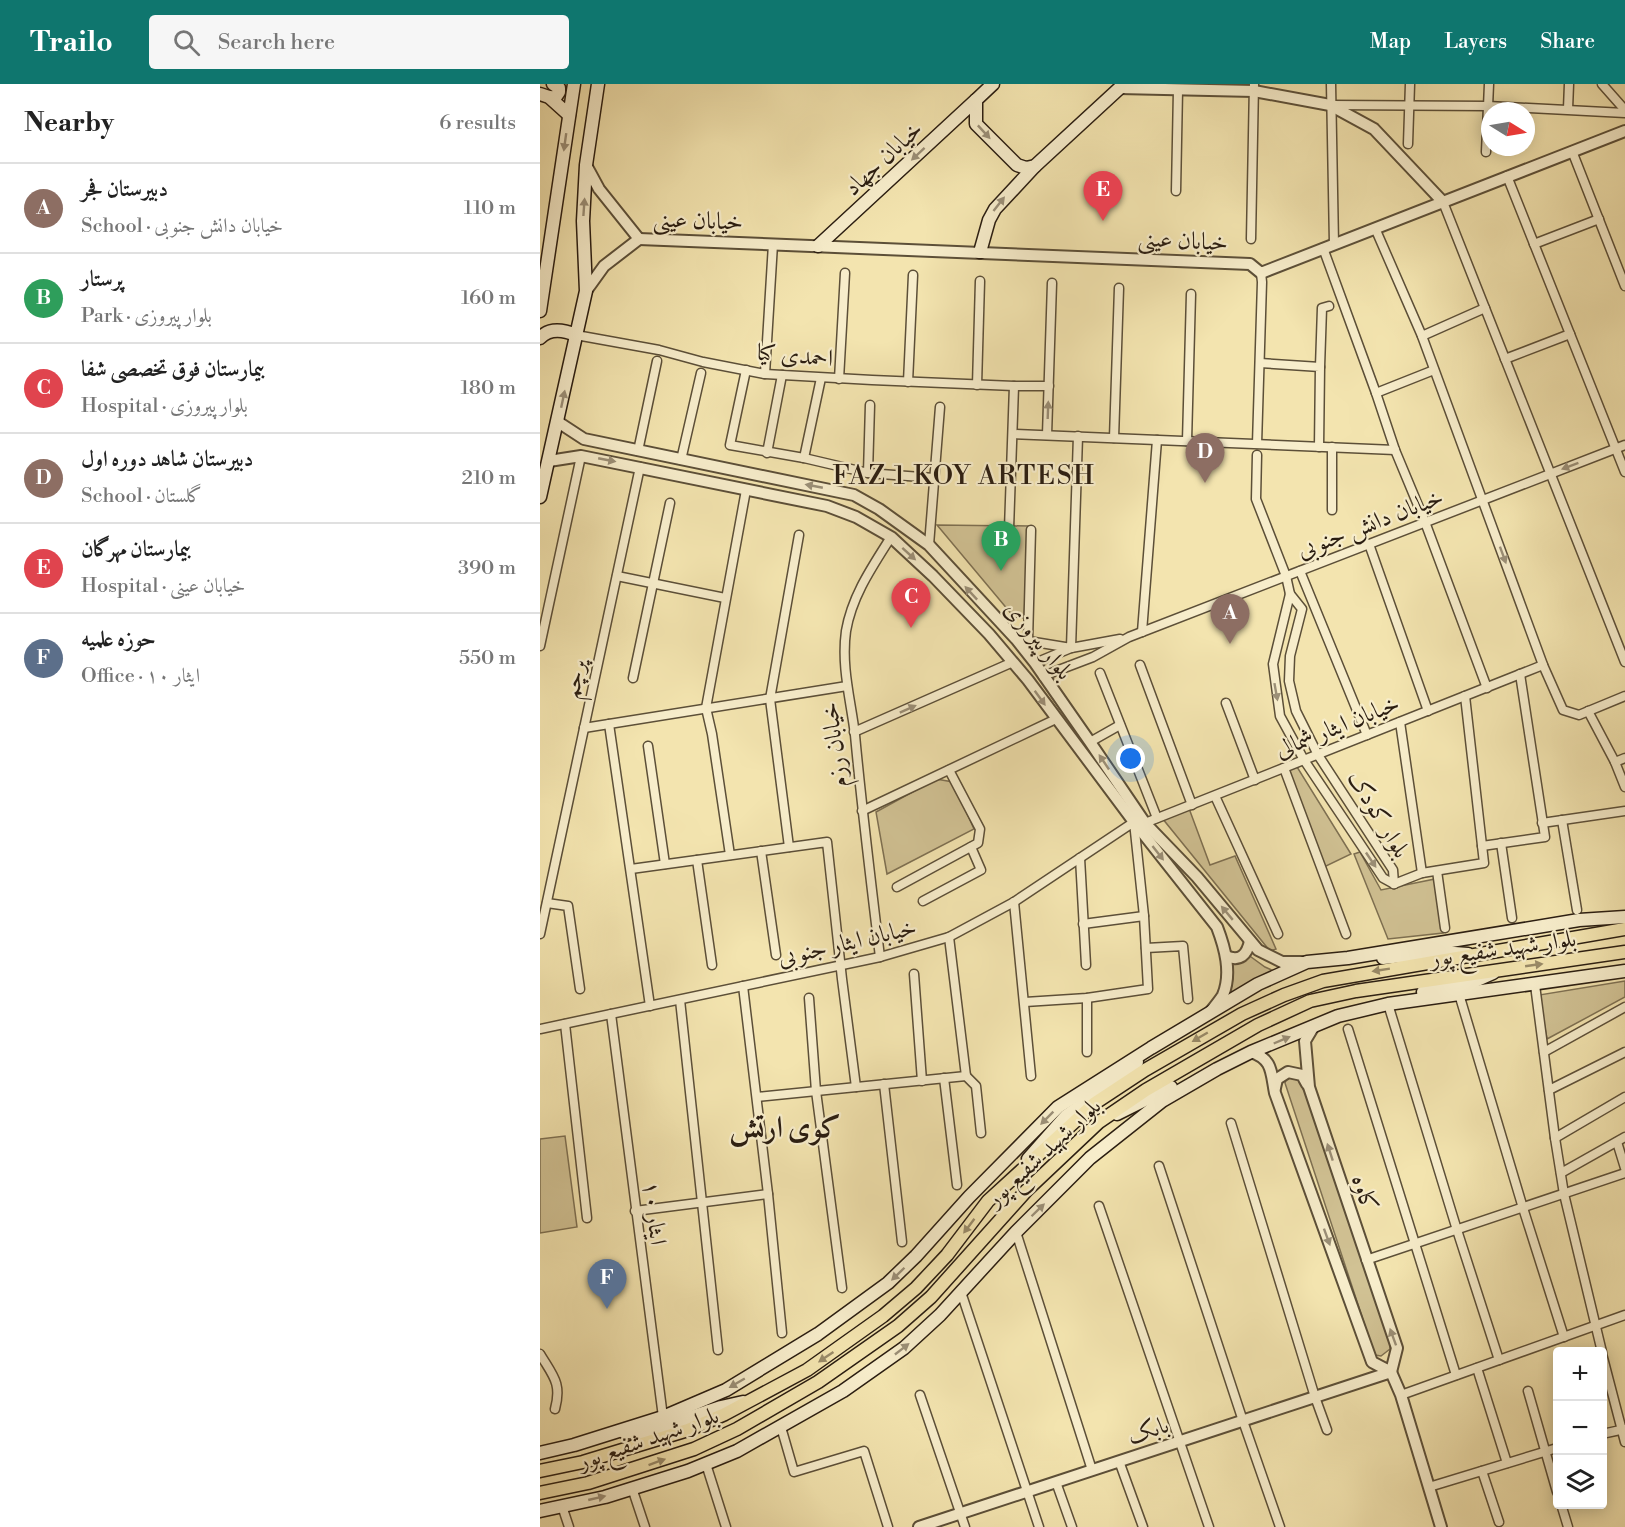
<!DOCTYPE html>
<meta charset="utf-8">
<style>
body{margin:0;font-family:"Libre Bodoni",Amiri,serif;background:#f6f6f6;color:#222}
.controls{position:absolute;right:18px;bottom:18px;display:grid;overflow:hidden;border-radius:6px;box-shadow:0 3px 15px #0003}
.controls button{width:54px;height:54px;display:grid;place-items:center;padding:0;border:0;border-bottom:2px solid #e0e0e0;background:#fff;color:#222;font:30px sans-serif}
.compass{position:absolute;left:941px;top:18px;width:54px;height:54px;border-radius:50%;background:#fff;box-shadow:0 3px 15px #0003;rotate:101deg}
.you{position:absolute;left:591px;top:675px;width:21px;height:21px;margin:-15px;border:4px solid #fff;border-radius:50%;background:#1a73e8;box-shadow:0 0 0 9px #1a73e833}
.badge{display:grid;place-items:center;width:39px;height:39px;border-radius:50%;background:#0f766e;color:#fff;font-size:20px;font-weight:700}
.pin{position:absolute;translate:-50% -50px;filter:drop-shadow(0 2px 3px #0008)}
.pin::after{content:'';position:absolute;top:32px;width:21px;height:18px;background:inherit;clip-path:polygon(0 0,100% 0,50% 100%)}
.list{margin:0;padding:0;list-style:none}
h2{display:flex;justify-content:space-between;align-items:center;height:78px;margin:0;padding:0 24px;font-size:26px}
h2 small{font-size:20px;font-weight:400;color:#767676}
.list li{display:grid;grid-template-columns:39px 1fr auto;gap:18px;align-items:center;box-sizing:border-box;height:90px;padding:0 24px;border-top:2px solid #e0e0e0}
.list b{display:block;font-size:22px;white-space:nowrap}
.list p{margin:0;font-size:20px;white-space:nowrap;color:#767676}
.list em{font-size:20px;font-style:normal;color:#767676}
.icon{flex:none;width:33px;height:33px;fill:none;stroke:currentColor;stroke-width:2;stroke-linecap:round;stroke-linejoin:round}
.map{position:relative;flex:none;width:1085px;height:1443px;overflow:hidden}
header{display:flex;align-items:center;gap:36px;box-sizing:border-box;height:84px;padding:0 30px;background:#0f766e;color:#fff}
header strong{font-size:28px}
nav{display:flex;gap:33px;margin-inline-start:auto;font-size:21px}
.search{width:420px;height:54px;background:#f6f6f6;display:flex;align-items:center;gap:15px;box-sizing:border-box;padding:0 21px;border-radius:6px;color:#767676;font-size:22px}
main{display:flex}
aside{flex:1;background:#fff}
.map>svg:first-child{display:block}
.green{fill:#d1c294;stroke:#7e7052;stroke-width:1.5}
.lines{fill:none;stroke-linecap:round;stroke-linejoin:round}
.minor-casing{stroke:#5c4f38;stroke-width:11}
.tertiary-casing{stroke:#5c4f38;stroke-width:14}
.secondary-casing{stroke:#2a1d11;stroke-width:15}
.primary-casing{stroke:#2a1d11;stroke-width:15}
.minor{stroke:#f7edcb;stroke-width:8}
.tertiary{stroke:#f7edcb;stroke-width:10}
.secondary{stroke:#f7edcb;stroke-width:12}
.primary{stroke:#f3e4af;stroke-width:12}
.oneway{fill:#9b8f77}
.oneway2{fill:#998a68}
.labels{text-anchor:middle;stroke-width:4.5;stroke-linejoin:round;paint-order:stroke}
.street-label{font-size:24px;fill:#2a1d11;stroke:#f7edcb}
.neighbourhood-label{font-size:26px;letter-spacing:1.5px;fill:#2a1d11;stroke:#f7edcb}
.district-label{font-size:30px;font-weight:bold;fill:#2a1d11;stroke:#f7edcb}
</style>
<header>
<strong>Trailo</strong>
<div class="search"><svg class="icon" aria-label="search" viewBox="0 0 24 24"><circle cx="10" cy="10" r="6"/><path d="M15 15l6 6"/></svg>Search here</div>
<nav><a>Map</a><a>Layers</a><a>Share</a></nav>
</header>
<main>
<aside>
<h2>Nearby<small>6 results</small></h2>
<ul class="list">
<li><span class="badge" style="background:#8d6e63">A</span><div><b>دبیرستان فجر</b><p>School · خیابان دانش جنوبی</p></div><em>110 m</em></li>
<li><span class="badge" style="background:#2e9e5b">B</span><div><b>پرستار</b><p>Park · بلوار پیروزی</p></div><em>160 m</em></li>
<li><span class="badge" style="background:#e0444e">C</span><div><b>بیمارستان فوق تخصصی شفا</b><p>Hospital · بلوار پیروزی</p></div><em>180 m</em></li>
<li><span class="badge" style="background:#8d6e63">D</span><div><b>دبیرستان شاهد دوره اول</b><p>School · گلستان</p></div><em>210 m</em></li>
<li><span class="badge" style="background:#e0444e">E</span><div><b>بیمارستان مهرگان</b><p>Hospital · خیابان عینی</p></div><em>390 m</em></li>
<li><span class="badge" style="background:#5c6f8a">F</span><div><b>حوزه علمیه</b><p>Office · ایثار ۱۰</p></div><em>550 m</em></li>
</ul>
</aside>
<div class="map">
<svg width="1085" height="1443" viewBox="0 0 1085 1443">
<rect width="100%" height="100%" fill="#f3e4af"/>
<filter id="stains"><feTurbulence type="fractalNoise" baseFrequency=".00333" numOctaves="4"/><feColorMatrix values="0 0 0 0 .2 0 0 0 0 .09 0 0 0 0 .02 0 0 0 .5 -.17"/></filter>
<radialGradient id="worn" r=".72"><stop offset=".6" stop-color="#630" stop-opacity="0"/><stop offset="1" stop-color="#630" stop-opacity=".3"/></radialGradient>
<g class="green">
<path d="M397 441 489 442 484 534 474 533Z"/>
<path d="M754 678 811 770 784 783 745 682Z"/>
<path d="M396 695 413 698 434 745 347 790 336 728Z"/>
<path d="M647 719 670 781 695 772 736 865 730 867 618 729Z"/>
<path d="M820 768 841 806 895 795 903 849 848 855 814 770Z"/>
<path d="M707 870 725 883 734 887 690 911 693 894 690 880 702 878Z"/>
<path d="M1085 897V913L1007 955 999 911Z"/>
<path d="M748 990 762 995 850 1257V1265L841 1272 835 1271 833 1266 745 999Z"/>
<path d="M25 1052 37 1143 0 1149V1055Z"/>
</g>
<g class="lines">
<g class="minor-casing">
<g id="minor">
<path d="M791 0 794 160"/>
<path d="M1062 0 1085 26"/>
<path d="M791 21 948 22 1085 29"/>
<path d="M1028 25 1029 0"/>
<path d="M868 60 870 0"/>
<path d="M1032 67 1085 202"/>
<path d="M946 68 949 0"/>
<path d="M967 92 1085 388"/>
<path d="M636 107 638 6"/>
<path d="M903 118 1085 578"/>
<path d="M835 144 882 252 1003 581 1023 626 1039 631 1085 612"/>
<path d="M711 155 714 0"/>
<path d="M994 160 1059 135"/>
<path d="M783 164 836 309 855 366 885 438 947 604"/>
<path d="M36 251 119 266 163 278 225 290 332 296 474 302H509"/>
<path d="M882 252 945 224"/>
<path d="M965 275 1030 250"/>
<path d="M720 279 780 283 779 363"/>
<path d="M780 283 782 224 789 222"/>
<path d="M206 286 190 361 264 374 328 389 394 394"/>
<path d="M225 290 233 160"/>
<path d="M299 295 305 189"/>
<path d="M368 298 373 191"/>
<path d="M437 301 440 197"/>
<path d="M836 309 894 286"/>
<path d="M473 350 855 366"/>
<path d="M507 351 512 199"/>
<path d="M574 354 579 204"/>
<path d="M647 357 651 210"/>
<path d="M717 360 722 198 721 189"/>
<path d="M98 367 117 277"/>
<path d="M227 369 242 291"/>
<path d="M717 371 716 415 746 492 750 510 733 580 740 632 764 676 811 746 843 794 854 800"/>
<path d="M264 374 281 294"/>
<path d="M141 376 161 289"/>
<path d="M328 389 330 321"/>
<path d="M792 426V363"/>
<path d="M469 445 474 302"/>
<path d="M829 460 888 627"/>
<path d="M389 461 400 323"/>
<path d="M760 487 827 651"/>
<path d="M77 492 185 514"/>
<path d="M750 510 762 525 750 572 749 597 756 627 778 671 853 786 854 800"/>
<path d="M602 548 617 356"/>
<path d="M476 555 531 564 538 352"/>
<path d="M488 557 491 446"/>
<path d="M0 562 41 372"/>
<path d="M495 579 531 564 580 555"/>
<path d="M600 581 652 721"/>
<path d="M560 589 617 734"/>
<path d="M503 592 553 573 589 553 1085 361"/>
<path d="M93 594 130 419"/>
<path d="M686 619 715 696"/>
<path d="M1048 627 1075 678 1085 703"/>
<path d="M860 638 882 789"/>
<path d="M69 640 110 922"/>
<path d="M44 644 307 602"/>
<path d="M314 648 473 578"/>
<path d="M550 658 580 641"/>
<path d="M108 662 125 780"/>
<path d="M1075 678 1085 674"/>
<path d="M744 684 806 850"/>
<path d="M675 712 738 850"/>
<path d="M322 727 516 635"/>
<path d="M1022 736 1037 826"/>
<path d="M605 739 1003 581"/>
<path d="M1002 739 1085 727"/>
<path d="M961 759 972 834"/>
<path d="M942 762 1005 753 980 590"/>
<path d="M249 763 230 615 259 451"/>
<path d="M221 767 236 871"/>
<path d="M190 771 172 650 166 624 206 406"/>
<path d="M540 774 546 881"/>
<path d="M157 776 172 881"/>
<path d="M91 785 287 758 302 895 316 1003"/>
<path d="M897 787 905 844"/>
<path d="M854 800 882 789 944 779 925 612"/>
<path d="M357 803 438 759 440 745 409 686"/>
<path d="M383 817 441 786 431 763"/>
<path d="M474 818 491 992"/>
<path d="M7 819 28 822 40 905"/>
<path d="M543 840 604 832"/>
<path d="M0 850 100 383"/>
<path d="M409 853 426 992"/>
<path d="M606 864 643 862 648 915"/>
<path d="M340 873C331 799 322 726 315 651 311 617 301 583 306 547 312 512 332 483 351 453"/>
<path d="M374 890 382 997"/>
<path d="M995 901 1015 1054 1085 1013"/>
<path d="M203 902 228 1110 242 1249"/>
<path d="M919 910 983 1124 1024 1253"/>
<path d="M269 914 276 1007 302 1204"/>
<path d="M140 916 178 1266"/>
<path d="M848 920 917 1146 959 1276"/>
<path d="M71 930 123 1333"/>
<path d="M25 940 47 1134"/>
<path d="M0 945 340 873 409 853 474 818 594 738 604 832 608 905 547 914 485 918"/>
<path d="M808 945 916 1291"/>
<path d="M547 968V914"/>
<path d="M1004 968 1085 923"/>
<path d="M426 992 436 1002 441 1049"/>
<path d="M404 994 417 1101"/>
<path d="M344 1000 362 1158"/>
<path d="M1009 1006 1085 968"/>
<path d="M217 1013 426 992"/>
<path d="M691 1039 775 1313 787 1346"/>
<path d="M1015 1054 1024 1110 1062 1268"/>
<path d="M1077 1058 1085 1084"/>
<path d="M619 1082 703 1337 740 1443"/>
<path d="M1021 1089 1085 1053"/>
<path d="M559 1122 669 1443"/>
<path d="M95 1127 228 1110"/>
<path d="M476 1148 552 1386"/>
<path d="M826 1176 1085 1089"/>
<path d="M421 1208 499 1443"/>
<path d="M0 1270C13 1292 22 1299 15 1325"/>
<path d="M1062 1270 1085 1358"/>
<path d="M937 1284 967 1379"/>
<path d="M988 1307 1017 1408"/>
<path d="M380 1311 425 1443"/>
<path d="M861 1311 1085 1231"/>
<path d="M241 1343 254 1388 324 1367 348 1443"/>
<path d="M1062 1350 1085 1345"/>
<path d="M579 1377 603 1443"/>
<path d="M166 1380 186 1443"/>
<path d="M942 1387 959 1438"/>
<path d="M516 1398 532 1443"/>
<path d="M889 1403 1017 1364"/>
<path d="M92 1404 105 1443"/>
<path d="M1021 1420 1028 1443"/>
<path d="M22 1422 29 1443"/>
</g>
</g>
<g class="tertiary-casing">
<g id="tertiary">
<path d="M579 4 714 7 790 21 834 45 903 118"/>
<path d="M46 81 59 105 99 155"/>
<path d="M99 155 710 180 721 189 1085 47"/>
<path d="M46 207 64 182 99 155"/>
<path d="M18 338 44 355 314 411 339 425 389 461 476 555 495 579 550 658 605 739 657 793 718 866 742 878H764"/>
<path d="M9 377 41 372 287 422 316 433 351 453 393 492 449 550 488 596 594 738 677 843C685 864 692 889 683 911 680 916 675 922 671 927"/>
<path d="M686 872C700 878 707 871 710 857"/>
<path d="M711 968C733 975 731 989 735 1009L832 1278 851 1288 857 1264 769 1003 765 957 774 942"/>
<path d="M735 1004 737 995 748 988 762 991 767 1000"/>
<path d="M379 1443 851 1288 861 1311 901 1443"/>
</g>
</g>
<g class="secondary-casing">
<g id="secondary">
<path d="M453 0 436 16V40L477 81 486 84 495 82 584 0"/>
<path d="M0 10 9 13 29 31"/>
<path d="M9 13 15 14 19 8V4L13 0"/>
<path d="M278 162 436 16"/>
<path d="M440 168 449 136 455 125 495 82"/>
<path d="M0 227 34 0"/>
<path d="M0 254C10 243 24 246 36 251"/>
<path d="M0 413 46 207 43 137 46 81 58 0"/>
<path d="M843 874 901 868 928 870"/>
<path d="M883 908 935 897 953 889"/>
<path d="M577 1030 631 1003"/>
<path d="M488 1075 526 1032 586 990 597 978"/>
<path d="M84 1348 104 1349 181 1323 203 1318"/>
<path d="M0 1369 34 1361 123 1333 186 1306 278 1250 348 1199 376 1172 429 1113 518 1023 611 964 718 900 767 878 808 874 1039 836 1085 833"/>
<path d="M0 1427 65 1413 148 1387 197 1367 303 1307 364 1264 400 1231 476 1148 550 1074 622 1017 677 985 711 968 798 932 848 920 1085 887"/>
</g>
</g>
<g class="primary-casing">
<g id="primary">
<path d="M0 1387 43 1378 148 1346 185 1330 267 1286 343 1232 376 1204 407 1171 448 1117 555 1019 605 986 702 930 744 911 783 897 1085 845"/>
<path d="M0 1409 48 1399 154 1365 197 1345 278 1298 358 1242 391 1213 487 1106 559 1038 606 1006 718 941 770 917 816 907 1085 868"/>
</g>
</g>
<use href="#minor" class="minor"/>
<use href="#tertiary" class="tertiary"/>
<use href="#secondary" class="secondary"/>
<use href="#primary" class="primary"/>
</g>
<defs><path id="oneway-solid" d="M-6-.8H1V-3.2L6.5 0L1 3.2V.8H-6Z" transform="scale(1.5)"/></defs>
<g class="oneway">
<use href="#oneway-solid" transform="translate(444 48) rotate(47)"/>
<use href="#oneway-solid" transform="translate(25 58) rotate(98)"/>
<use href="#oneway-solid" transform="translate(378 70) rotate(137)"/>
<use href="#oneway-solid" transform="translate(459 120) rotate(-52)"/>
<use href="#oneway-solid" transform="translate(44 123) rotate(-86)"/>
<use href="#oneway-solid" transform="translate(23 315) rotate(-78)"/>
<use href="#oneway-solid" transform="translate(508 326) rotate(-88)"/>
<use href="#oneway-solid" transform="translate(67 376) rotate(11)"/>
<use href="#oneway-solid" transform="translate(1030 382) rotate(159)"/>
<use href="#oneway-solid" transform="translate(274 402) rotate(-169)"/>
<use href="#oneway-solid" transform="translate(369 470) rotate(42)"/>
<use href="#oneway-solid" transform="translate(963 471) rotate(70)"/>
<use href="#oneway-solid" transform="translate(431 509) rotate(-133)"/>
<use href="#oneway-solid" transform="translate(736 608) rotate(80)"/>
<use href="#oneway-solid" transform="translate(500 614) rotate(54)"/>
<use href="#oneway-solid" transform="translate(368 625) rotate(-24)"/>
<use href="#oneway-solid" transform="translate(564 678) rotate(-124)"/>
<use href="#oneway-solid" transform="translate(618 769) rotate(52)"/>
<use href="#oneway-solid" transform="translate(831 776) rotate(56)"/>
<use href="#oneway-solid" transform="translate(687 829) rotate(-130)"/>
<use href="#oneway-solid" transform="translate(742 956) rotate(-23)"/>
<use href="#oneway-solid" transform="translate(507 1034) rotate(135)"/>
<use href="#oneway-solid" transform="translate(790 1068) rotate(-108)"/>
<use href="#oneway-solid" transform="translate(498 1126) rotate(-44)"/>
<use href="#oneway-solid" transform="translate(787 1153) rotate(70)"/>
<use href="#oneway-solid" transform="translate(358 1190) rotate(136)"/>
<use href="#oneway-solid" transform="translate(853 1253) rotate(-110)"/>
<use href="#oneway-solid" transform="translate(362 1265) rotate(-38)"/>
<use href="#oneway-solid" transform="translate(197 1299) rotate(150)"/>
<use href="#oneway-solid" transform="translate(57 1414) rotate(-13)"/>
</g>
<g class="oneway2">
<use href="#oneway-solid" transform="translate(994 881) rotate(-8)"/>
<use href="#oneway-solid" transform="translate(841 886) rotate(171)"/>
<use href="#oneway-solid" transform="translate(660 953) rotate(150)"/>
<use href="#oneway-solid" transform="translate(429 1142) rotate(127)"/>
<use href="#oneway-solid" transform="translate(286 1273) rotate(146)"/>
<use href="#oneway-solid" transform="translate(117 1378) rotate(-20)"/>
</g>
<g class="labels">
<g class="street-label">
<text transform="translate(343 74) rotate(-43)" y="8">خیابان جهاد</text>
<text transform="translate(158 136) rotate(2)" y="8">خیابان عینی</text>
<text transform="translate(643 156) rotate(3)" y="8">خیابان عینی</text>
<text transform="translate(255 271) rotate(5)" y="8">احمدی کیا</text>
<text transform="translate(830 439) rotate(-21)" y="8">خیابان دانش جنوبی</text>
<text transform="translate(499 556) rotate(51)" y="8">بلوار پیروزی</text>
<text transform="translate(34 595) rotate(-78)" y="8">پرچم</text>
<text transform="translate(797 642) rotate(-22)" y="8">خیابان ایثار شمالی</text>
<text transform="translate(294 661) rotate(-97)" y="8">خیابان رزم</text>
<text transform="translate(839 730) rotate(59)" y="8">بلوار کودک</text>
<text transform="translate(307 858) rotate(-13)" y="8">خیابان ایثار جنوبی</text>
<text transform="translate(963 864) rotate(-8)" y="8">بلوار شهید شفیع پور</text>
<text transform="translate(503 1068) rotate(-43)" y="8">بلوار شهید شفیع پور</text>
<text transform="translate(825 1109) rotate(72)" y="8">کاوه</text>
<text transform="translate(115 1129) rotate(83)" y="8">ایثار ۱۰</text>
<text transform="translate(608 1346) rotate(-18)" y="8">بابک</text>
<text transform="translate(108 1354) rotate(-19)" y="8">بلوار شهید شفیع پور</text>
</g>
<g class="neighbourhood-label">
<text x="424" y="400">FAZ 1 KOY ARTESH</text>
</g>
<g class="district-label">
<text x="245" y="1053">کوی ارتش</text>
</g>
</g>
<rect width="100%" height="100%" filter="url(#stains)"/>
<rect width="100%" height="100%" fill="url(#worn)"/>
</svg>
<div class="controls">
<button>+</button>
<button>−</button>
<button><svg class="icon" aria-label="layers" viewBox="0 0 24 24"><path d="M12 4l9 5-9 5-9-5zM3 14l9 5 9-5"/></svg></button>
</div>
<svg class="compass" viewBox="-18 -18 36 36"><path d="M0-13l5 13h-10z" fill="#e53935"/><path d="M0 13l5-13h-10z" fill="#767676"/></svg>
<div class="you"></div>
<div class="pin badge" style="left:690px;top:560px;background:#8d6e63">A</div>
<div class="pin badge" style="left:461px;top:487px;background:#2e9e5b">B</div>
<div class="pin badge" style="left:371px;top:544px;background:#e0444e">C</div>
<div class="pin badge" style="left:665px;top:399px;background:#8d6e63">D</div>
<div class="pin badge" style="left:563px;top:137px;background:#e0444e">E</div>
<div class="pin badge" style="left:67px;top:1225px;background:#5c6f8a">F</div>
</div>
</main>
